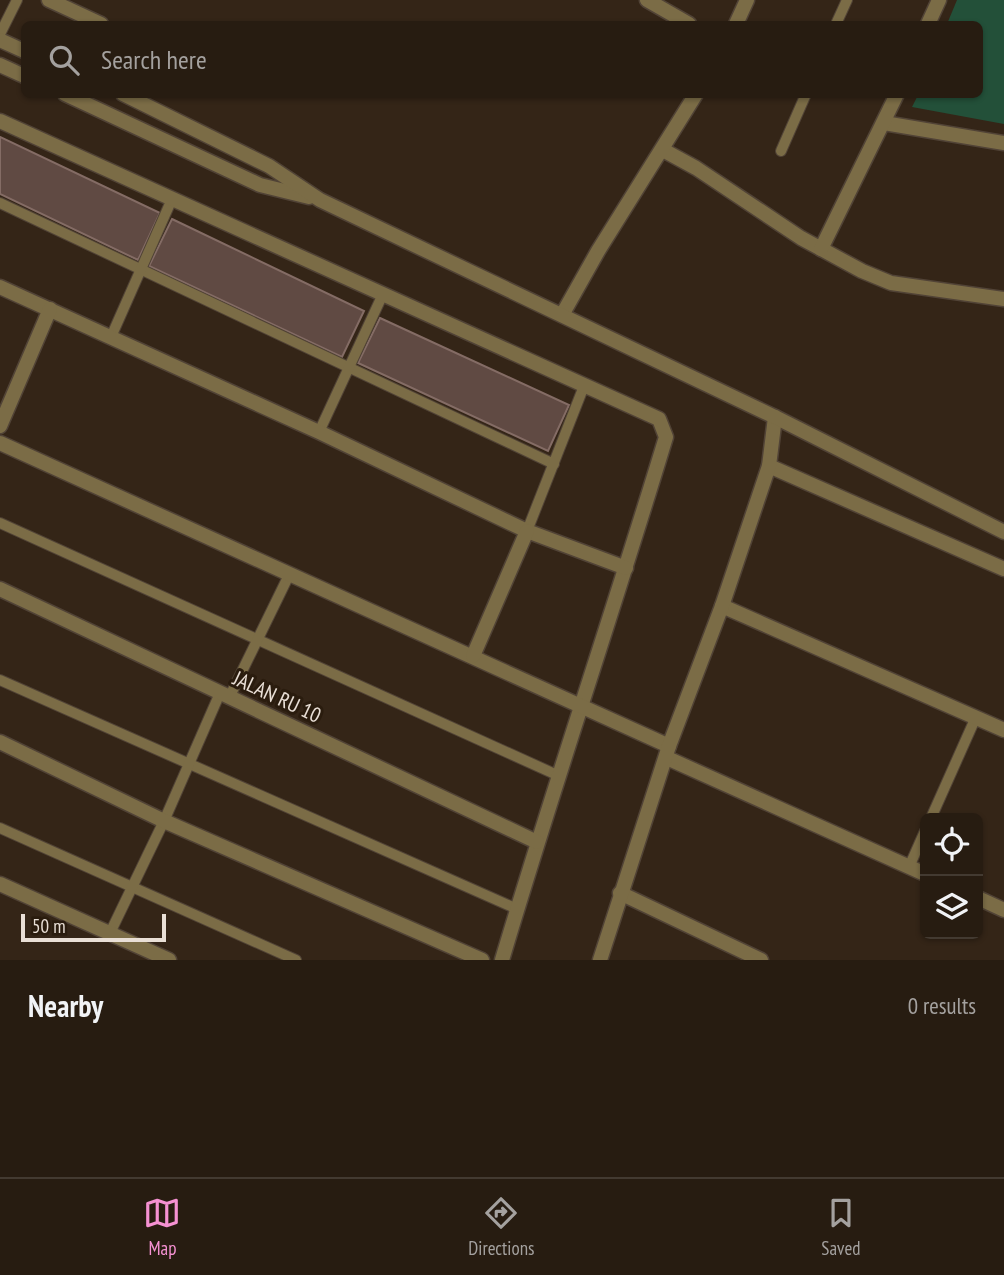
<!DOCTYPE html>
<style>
body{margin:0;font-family:"PT Sans Narrow",sans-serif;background:#2f251a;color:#f1f3f6}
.controls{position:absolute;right:21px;bottom:21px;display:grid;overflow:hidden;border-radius:10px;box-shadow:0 2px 5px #0004}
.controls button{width:63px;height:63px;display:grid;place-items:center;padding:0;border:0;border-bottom:2px solid #433a31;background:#271c11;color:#f1f3f6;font:35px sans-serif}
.scale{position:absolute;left:21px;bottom:18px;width:145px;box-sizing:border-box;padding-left:7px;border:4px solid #e9dfd6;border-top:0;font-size:19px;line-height:24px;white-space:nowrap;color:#e9dfd6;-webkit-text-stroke:5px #2a1c0e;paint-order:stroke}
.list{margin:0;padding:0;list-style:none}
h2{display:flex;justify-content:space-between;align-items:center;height:91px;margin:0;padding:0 28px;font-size:30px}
h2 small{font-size:23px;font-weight:400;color:#a4a19f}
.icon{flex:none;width:38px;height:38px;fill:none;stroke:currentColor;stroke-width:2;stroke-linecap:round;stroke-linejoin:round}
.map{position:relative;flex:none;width:1004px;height:960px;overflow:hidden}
.search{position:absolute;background:#271c11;box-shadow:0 2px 5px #0004;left:21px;right:21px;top:21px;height:77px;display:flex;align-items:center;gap:18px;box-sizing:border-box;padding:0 24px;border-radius:10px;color:#a4a19f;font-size:26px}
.sheet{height:217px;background:#271c11}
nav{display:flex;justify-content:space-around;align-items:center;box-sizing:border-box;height:98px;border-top:2px solid #433a31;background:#271c11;font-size:19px;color:#a4a19f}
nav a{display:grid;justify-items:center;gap:4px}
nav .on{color:#f591d2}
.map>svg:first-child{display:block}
.green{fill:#235039}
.building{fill:#604a43;stroke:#846c65;stroke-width:2}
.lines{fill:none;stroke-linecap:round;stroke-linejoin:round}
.service-casing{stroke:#514336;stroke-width:12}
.minor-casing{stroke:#514336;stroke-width:17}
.tertiary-casing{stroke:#514336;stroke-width:17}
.service{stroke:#7b6c46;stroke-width:10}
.minor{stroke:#7b6c46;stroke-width:14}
.tertiary{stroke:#7b6c46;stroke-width:14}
.labels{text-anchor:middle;stroke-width:6;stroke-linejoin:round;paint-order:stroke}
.street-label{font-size:21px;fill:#e9dfd6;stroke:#2a1c0e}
</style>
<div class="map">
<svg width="1004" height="960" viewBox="0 0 1004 960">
<rect width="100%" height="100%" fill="#342517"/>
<path class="green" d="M957 0H1004V124L912 107 918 95 979 94V24H947Z"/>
<g class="building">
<path d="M0 137 160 213 138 260 0 194Z"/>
<path d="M172 219 364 311 342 357 149 266Z"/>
<path d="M380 318 569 405 548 451 358 363Z"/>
</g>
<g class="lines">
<g class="service-casing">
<g id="service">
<path d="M836 24 847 0"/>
<path d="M0 34 17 0"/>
<path d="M781 151 806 94"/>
<path d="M0 203 554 464"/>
<path d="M111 337 172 199"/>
<path d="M319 432 383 294"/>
<path d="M0 523 557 775"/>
<path d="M527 531 584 386"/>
<path d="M0 680 517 909"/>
<path d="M229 698 290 573"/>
<path d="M931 818 976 717"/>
<path d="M0 828 296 960"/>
<path d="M909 867 925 831"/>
<path d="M110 933 164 821 220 693"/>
</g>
</g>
<g class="minor-casing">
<g id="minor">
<path d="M49 0 101 24"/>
<path d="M647 0 689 24"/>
<path d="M736 24 747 0"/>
<path d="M928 24 939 0"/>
<path d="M0 121 659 419 666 437C613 612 554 785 502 960"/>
<path d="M884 123 1004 143"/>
<path d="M663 150 696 168 801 238 862 271 891 283 1004 299"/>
<path d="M821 249 897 94"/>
<path d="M0 287 319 432 527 531 626 568"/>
<path d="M562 315 598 251 696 94"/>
<path d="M0 426 50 309"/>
<path d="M0 443 669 746"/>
<path d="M769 466 1004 569"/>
<path d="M0 589 537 842"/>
<path d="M722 606 1004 730"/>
<path d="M473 656 527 531"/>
<path d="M0 742 164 821 482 960"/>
<path d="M667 758 925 874"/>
<path d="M0 884 169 960"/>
<path d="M620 893 761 960"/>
<path d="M978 898 1004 910"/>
<path d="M600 960 669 746 722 606 769 466 775 417"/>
</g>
</g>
<g class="tertiary-casing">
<g id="tertiary">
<path d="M0 40 24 51"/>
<path d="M0 65 24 76"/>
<path d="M65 94 260 185 309 197"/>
<path d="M123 94 269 166 320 200 775 417 1004 532"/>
</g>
</g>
<use href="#service" class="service"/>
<use href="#minor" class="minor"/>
<use href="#tertiary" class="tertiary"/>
</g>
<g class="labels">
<g class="street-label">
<text transform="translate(277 697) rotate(25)" y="7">JALAN RU 10</text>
</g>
</g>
</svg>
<div class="controls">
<button><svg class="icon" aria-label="locate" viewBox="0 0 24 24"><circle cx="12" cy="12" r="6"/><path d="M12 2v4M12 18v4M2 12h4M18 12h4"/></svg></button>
<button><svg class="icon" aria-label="layers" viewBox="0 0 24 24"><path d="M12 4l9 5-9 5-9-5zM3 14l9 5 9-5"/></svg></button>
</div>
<div class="scale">50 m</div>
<div class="search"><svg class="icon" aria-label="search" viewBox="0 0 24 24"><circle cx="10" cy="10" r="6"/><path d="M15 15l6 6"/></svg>Search here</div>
</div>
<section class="sheet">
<h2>Nearby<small>0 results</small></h2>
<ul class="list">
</ul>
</section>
<nav>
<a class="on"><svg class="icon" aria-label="map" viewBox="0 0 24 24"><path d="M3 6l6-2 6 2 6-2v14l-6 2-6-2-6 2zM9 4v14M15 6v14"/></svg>Map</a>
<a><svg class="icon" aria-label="directions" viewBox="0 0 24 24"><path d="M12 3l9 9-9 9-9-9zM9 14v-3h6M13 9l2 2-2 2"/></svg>Directions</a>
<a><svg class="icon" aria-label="saved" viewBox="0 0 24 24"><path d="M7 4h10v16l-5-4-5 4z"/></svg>Saved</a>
</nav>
